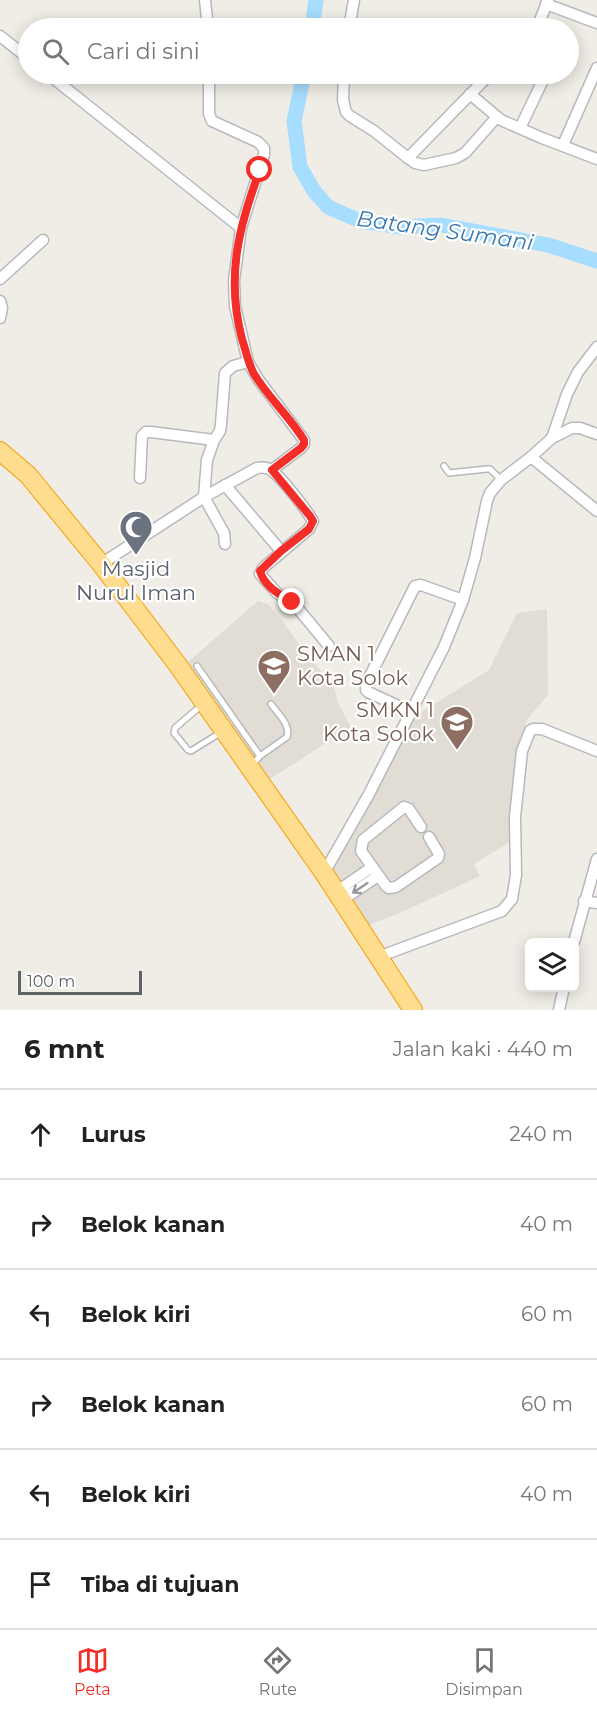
<!DOCTYPE html>
<html lang="id">
<meta charset="utf-8">
<style>
body{margin:0;font-family:Montserrat,sans-serif;background:#f6f6f6;color:#222}
.controls{position:absolute;right:18px;bottom:18px;display:grid;overflow:hidden;border-radius:9px;box-shadow:0 3px 15px #0003}
.controls button{width:54px;height:54px;display:grid;place-items:center;padding:0;border:0;border-bottom:2px solid #e0e0e0;background:#fff;color:#222;font:30px sans-serif}
.scale{position:absolute;left:18px;bottom:15px;width:124px;box-sizing:border-box;padding-left:6px;border:3px solid #5d6267;border-top:0;font-size:16px;line-height:21px;white-space:nowrap;color:#5d6267;-webkit-text-stroke:4px #fff;paint-order:stroke}
.stop{position:absolute;width:18px;height:18px;margin:-14px;border:4px solid #f32e29;border-radius:50%;background:#fff}
.stop.end{background:#f32e29;border-color:#fff;box-shadow:0 2px 6px #0008}
.list{margin:0;padding:0;list-style:none}
h2{display:flex;justify-content:space-between;align-items:center;height:78px;margin:0;padding:0 24px;font-size:26px}
h2 small{font-size:20px;font-weight:400;color:#767676}
.list li{display:grid;grid-template-columns:39px 1fr auto;gap:18px;align-items:center;box-sizing:border-box;height:90px;padding:0 24px;border-top:2px solid #e0e0e0}
.list b{display:block;font-size:22px;white-space:nowrap}
.list em{font-size:20px;font-style:normal;color:#767676}
.icon{flex:none;width:33px;height:33px;fill:none;stroke:currentColor;stroke-width:2;stroke-linecap:round;stroke-linejoin:round}
.map{position:relative;flex:none;width:597px;height:1010px;overflow:hidden}
.search{position:absolute;background:#fff;box-shadow:0 3px 15px #0003;left:18px;right:18px;top:18px;height:66px;display:flex;align-items:center;gap:15px;box-sizing:border-box;padding:0 21px;border-radius:33px;color:#767676;font-size:22px}
.sheet{height:618px;background:#fff}
nav{display:flex;justify-content:space-around;align-items:center;box-sizing:border-box;height:84px;border-top:2px solid #e0e0e0;background:#fff;font-size:16px;color:#767676}
nav a{display:grid;justify-items:center;gap:3px}
nav .on{color:#f32e29}
.map>svg:first-child{display:block}
.education{fill:#e1dcd4}
.lines{fill:none;stroke-linecap:round;stroke-linejoin:round}
.river{stroke:#a7ddff;stroke-width:15}
.lane-casing{stroke:#b6b9bd;stroke-width:8}
.street-casing{stroke:#b6b9bd;stroke-width:13}
.highway-casing{stroke:#f69d00;stroke-width:20}
.lane{stroke:#fff;stroke-width:5}
.street{stroke:#fff;stroke-width:10}
.highway{stroke:#ffdd8e;stroke-width:18}
.oneway{stroke:#96999c}
.route{stroke:#f32e29;stroke-width:8}
.labels{text-anchor:middle;stroke-width:4.5;stroke-linejoin:round;paint-order:stroke}
.worship-label{font-size:21px;fill:#5b616d;stroke:#fff}
.education-label{font-size:21px;fill:#785e54;stroke:#fff;text-anchor:start}
.water-label{font-size:22px;font-style:italic;fill:#3a79af;stroke:#fff}
</style>
<div class="map">
<svg width="597" height="1010" viewBox="0 0 597 1010">
<rect width="100%" height="100%" fill="#f0ede6"/>
<g class="education">
<path d="M258 601 269 605 284 623 298 643 334 687 338 703 351 727 270 779 188 662Z"/>
<path d="M547 609 548 695 526 721 513 782 511 841 474 864 480 876 402 912 364 927 328 872 413 717 489 670 517 613Z"/>
</g>
<g class="lines">
<g class="river">
<path d="M312 28 316 0"/>
<path d="M304 74 294 121 300 167 314 191 328 207 360 221 401 227 441 225 548 245 597 261"/>
</g>
<g class="lane-casing">
<g id="lane">
<path d="M444 466 449 473 487 469H490L501 480"/>
<path d="M197 666 260 756 251 766"/>
<path d="M203 704 175 728 174 733 188 750 191 751 220 733"/>
<path d="M260 756 287 737C291 725 278 714 271 704"/>
</g>
</g>
<g class="street-casing">
<g id="street">
<path d="M205 0 208 28"/>
<path d="M546 4 597 23"/>
<path d="M349 28 354 0"/>
<path d="M537 28 548 0"/>
<path d="M0 36 28 58"/>
<path d="M48 74 241 228"/>
<path d="M209 74V114L212 121 258 142 264 148V155L241 228 234 280 235 306 248 362 258 379 304 440V444L301 448 272 470"/>
<path d="M344 74 343 100 346 112 350 116 374 131 408 158"/>
<path d="M490 74 408 158 415 163 424 165 456 158 465 153 496 118"/>
<path d="M470 94 501 120 542 138 597 159"/>
<path d="M520 128 544 78"/>
<path d="M563 145 597 68"/>
<path d="M0 279 43 240"/>
<path d="M0 301 2 308 0 318"/>
<path d="M552 438 567 394 578 372 597 347"/>
<path d="M531 457 597 511"/>
<path d="M140 478 142 436 146 432H151L214 440"/>
<path d="M225 485 281 551"/>
<path d="M225 544 224 533 204 497 207 460 214 440 220 431 221 424 225 373 233 366 248 362"/>
<path d="M101 564 204 497 257 468C262 467 267 467 271 470 283 479 305 508 313 521L309 529 263 568 260 574 277 593 289 600 295 605 329 646"/>
<path d="M411 712 368 692 366 690V684L415 586 421 585 463 600"/>
<path d="M421 827 409 809 404 807 363 840 361 851 386 886 389 888 396 887 438 858 439 854 429 837"/>
<path d="M324 873 369 794 444 647 463 600 475 558 487 501 490 493 501 480 531 457 552 438 572 428H580L597 434"/>
<path d="M336 892 372 867"/>
<path d="M342 900 378 876"/>
<path d="M584 901 597 903"/>
<path d="M574 942 597 859"/>
<path d="M378 957 502 911 512 899 516 875 515 817 522 751 530 731 533 729H542L597 751"/>
<path d="M559 1010 564 987"/>
</g>
</g>
<g class="highway-casing">
<path id="highway" d="M0 451 28 475 101 564 177 664 324 873 413 1010"/>
</g>
<use href="#lane" class="lane"/>
<use href="#street" class="street"/>
<use href="#highway" class="highway"/>
</g>
<defs><path id="oneway-shaft" d="M-6 0H5M1.5-3L5.5 0L1.5 3" fill="none" stroke-width="1.6" stroke-linecap="round" stroke-linejoin="round" transform="scale(1.5)"/></defs>
<use class="oneway" href="#oneway-shaft" transform="translate(360 888) rotate(146)"/>
<g class="lines">
<path class="route" d="M260 170C238 228 226 278 242 339 246 351 248 363 254 374 268 397 289 416 304 440V444L301 448 272 470 310 516 313 521 309 529 281 551 260 571C264 586 279 594 292 602"/>
</g>
<defs>
<g id="mosque-pin" transform="scale(1.725)"><path d="M0 17L-7.5 6A9.5 9.5 0 1 1 7.5 6Z" fill="#6b7280" stroke="#fff"/><path d="M3.5-4.9A6 6 0 1 0 3.5 4.9A5 5 0 1 1 3.5-4.9Z" fill="#fff"/></g>
<g id="school-pin" transform="scale(1.725)"><path d="M0 17L-7.5 6A9.5 9.5 0 1 1 7.5 6Z" fill="#8d6e63" stroke="#fff"/><path d="M0-5L7-2L0 1L-7-2ZM-4 1L0 2.5L4 1V4Q0 6-4 4Z" fill="#fff"/></g>
</defs>
<g fill-rule="evenodd">
<use href="#mosque-pin" x="136" y="527"/>
<use href="#school-pin" x="274" y="666"/>
<use href="#school-pin" x="457" y="722"/>
</g>
<g class="labels">
<g class="worship-label">
<text x="136" y="576">Masjid<tspan x="136" dy="24">Nurul Iman</tspan></text>
</g>
<g class="education-label">
<text x="297" y="661">SMAN 1<tspan x="297" dy="24">Kota Solok</tspan></text>
<text x="434" y="717" text-anchor="end">SMKN 1<tspan x="434" dy="24">Kota Solok</tspan></text>
</g>
<g class="water-label">
<text transform="translate(445 230) rotate(8)" y="8">Batang Sumani</text>
</g>
</g>
</svg>
<div class="controls">
<button><svg class="icon" aria-label="layers" viewBox="0 0 24 24"><path d="M12 4l9 5-9 5-9-5zM3 14l9 5 9-5"/></svg></button>
</div>
<div class="scale">100 m</div>
<div class="stop" style="left:260px;top:170px"></div>
<div class="stop end" style="left:292px;top:602px"></div>
<div class="search"><svg class="icon" aria-label="search" viewBox="0 0 24 24"><circle cx="10" cy="10" r="6"/><path d="M15 15l6 6"/></svg>Cari di sini</div>
</div>
<section class="sheet">
<h2>6 mnt<small>Jalan kaki · 440 m</small></h2>
<ul class="list">
<li><svg class="icon" aria-label="ahead" viewBox="0 0 24 24"><path d="M12 20V5M6 11l6-6 6 6"/></svg><div><b>Lurus</b></div><em>240 m</em></li>
<li><svg class="icon" aria-label="right" viewBox="0 0 24 24"><path d="M7 20v-9h11M14 6l5 5-5 5"/></svg><div><b>Belok kanan</b></div><em>40 m</em></li>
<li><svg class="icon" aria-label="left" viewBox="0 0 24 24"><path d="M17 20v-9H6M10 6l-5 5 5 5"/></svg><div><b>Belok kiri</b></div><em>60 m</em></li>
<li><svg class="icon" aria-label="right" viewBox="0 0 24 24"><path d="M7 20v-9h11M14 6l5 5-5 5"/></svg><div><b>Belok kanan</b></div><em>60 m</em></li>
<li><svg class="icon" aria-label="left" viewBox="0 0 24 24"><path d="M17 20v-9H6M10 6l-5 5 5 5"/></svg><div><b>Belok kiri</b></div><em>40 m</em></li>
<li><svg class="icon" aria-label="arrive" viewBox="0 0 24 24"><path d="M6 21V4h12l-3 4 3 4H6"/></svg><div><b>Tiba di tujuan</b></div></li>
</ul>
</section>
<nav>
<a class="on"><svg class="icon" aria-label="map" viewBox="0 0 24 24"><path d="M3 6l6-2 6 2 6-2v14l-6 2-6-2-6 2zM9 4v14M15 6v14"/></svg>Peta</a>
<a><svg class="icon" aria-label="directions" viewBox="0 0 24 24"><path d="M12 3l9 9-9 9-9-9zM9 14v-3h6M13 9l2 2-2 2"/></svg>Rute</a>
<a><svg class="icon" aria-label="saved" viewBox="0 0 24 24"><path d="M7 4h10v16l-5-4-5 4z"/></svg>Disimpan</a>
</nav>
